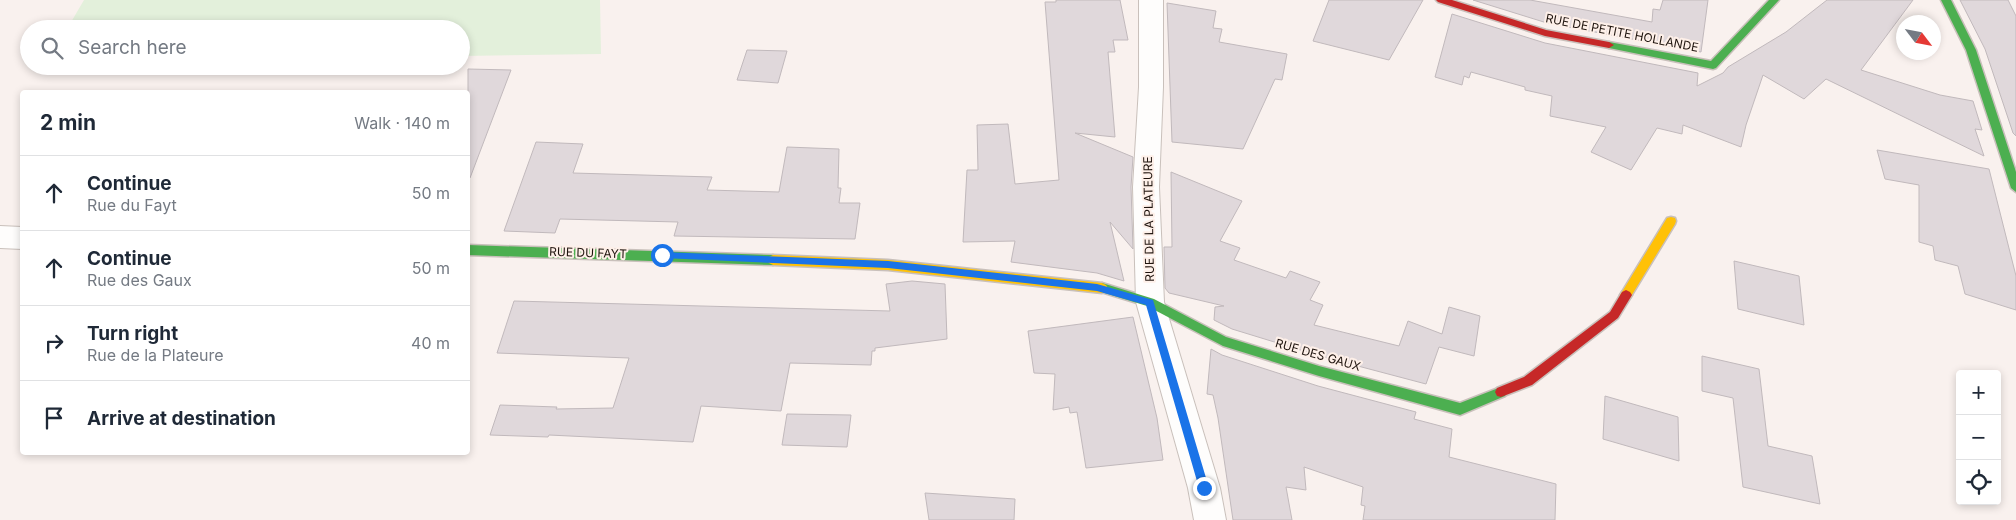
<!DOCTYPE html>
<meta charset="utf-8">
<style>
body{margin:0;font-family:Inter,sans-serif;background:#f6f6f7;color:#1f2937}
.controls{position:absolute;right:15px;bottom:15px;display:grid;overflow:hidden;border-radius:5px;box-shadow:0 2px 8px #0003}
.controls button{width:45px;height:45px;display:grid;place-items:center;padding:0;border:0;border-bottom:1px solid #e0e1e3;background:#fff;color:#1f2937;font:25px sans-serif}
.compass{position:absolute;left:1896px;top:15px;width:45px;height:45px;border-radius:50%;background:#fff;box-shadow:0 2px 8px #0003;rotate:122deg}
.stop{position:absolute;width:15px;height:15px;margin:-11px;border:4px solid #1a73e8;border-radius:50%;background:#fff}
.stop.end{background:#1a73e8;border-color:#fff;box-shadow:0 1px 5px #0008}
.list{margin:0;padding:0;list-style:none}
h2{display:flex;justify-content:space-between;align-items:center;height:65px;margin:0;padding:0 20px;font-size:21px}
h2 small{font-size:16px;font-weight:400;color:#747a83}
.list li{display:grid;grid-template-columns:32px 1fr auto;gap:15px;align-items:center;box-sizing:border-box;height:75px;padding:0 20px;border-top:1px solid #e0e1e3}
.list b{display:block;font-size:19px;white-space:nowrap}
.list p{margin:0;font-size:16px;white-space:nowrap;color:#747a83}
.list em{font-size:16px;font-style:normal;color:#747a83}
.icon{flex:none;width:28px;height:28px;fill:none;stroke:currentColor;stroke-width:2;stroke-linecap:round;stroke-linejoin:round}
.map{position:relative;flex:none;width:2016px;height:520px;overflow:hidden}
.search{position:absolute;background:#fff;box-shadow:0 2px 8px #0003;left:20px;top:20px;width:450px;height:55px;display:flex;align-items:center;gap:12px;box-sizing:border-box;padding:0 18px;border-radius:28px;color:#747a83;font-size:19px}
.panel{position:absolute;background:#fff;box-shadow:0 2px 8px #0003;left:20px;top:90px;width:450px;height:365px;border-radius:5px}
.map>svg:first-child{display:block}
.green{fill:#e3f0db}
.building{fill:#e0d8db;stroke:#c1b9bc}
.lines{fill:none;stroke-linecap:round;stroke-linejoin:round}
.street-casing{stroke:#c9c0bb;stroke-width:2}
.fast-casing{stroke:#c9c0bb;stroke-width:3}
.slow-casing{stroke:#c9c0bb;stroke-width:3}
.jam-casing{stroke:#c9c0bb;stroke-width:3}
.street{fill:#fefdfc;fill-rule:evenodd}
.fast{fill:#4caf50;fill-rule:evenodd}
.slow{fill:#ffc107;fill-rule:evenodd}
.jam{fill:#c62828;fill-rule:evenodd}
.route{fill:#1a73e8}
.labels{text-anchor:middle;stroke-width:4;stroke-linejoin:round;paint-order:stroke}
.street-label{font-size:12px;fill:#1e130d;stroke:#fef0e9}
</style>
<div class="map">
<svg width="2016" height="520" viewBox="0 0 2016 520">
<rect width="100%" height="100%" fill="#f9f1ee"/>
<path class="green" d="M84 0H600L601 54 461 56V29H67Z"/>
<g class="building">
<path d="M1056 0H1120L1128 40H1113L1115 52H1108L1115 137 1075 133 1133 157 1131 187 1133 249 1110 222 1124 281 1097 273 1011 262 1015 241 963 242 967 170H978L977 125 1008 124 1015 184 1059 180 1045 2H1056Z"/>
<path d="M1329 0H1423L1389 60 1313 41Z"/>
<path d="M1473 0H1530L1652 22 1653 9 1660 10 1663 0H1708L1701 52 1547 23Z"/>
<path d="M1827 0H1913L1861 70 1940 95 1973 101 1982 130 1975 129 1984 156 1826 79 1804 99 1763 75 1746 125 1741 147 1683 125 1682 134 1657 128 1631 170 1591 152 1606 127 1550 116 1552 96 1525 90V87L1471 72 1469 78 1464 76 1462 85 1435 77 1452 14 1545 43 1698 73 1697 86 1723 73 1728 67 1786 32Z"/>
<path d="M1960 0H2008L2016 16V136L2013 133 1985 49Z"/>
<path d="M1167 3 1216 11 1213 28 1222 29 1219 42 1287 54 1282 80 1275 79 1243 149 1172 142Z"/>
<path d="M747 50 787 51 778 83 737 80Z"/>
<path d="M468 69 511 70 470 178H468Z"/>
<path d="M536 142 583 144 573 173 712 177 707 190 779 192 787 147 839 149 838 188H841L839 203H860L855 239 674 236 678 222 560 219 555 233 504 231Z"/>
<path d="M1877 150 1989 169 2016 276V310L1965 294 1958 266 1935 260 1933 246 1919 242V185L1885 179Z"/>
<path d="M1171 172 1242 201 1220 241 1240 248 1234 260 1286 278 1290 271 1320 282 1310 300 1323 305 1314 325 1399 346 1408 321 1442 334 1449 307 1480 316 1474 356 1439 347 1426 384 1320 356 1232 329 1214 320 1215 307 1224 306 1169 293 1165 288 1164 247H1172Z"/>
<path d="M1734 261 1799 276 1804 325 1738 309Z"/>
<path d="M912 281 945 284 947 339 875 348V351H872L871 365 790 363 781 411 701 406 693 442 549 435 548 437 490 435 500 405 557 407 556 409 613 408 629 358 497 353 514 301 890 311 886 284Z"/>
<path d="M1133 317 1157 418 1163 460 1086 468 1077 412 1070 413 1069 407 1053 410 1055 374 1034 373 1028 331Z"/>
<path d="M1211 349 1222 355 1318 386 1416 412 1414 419 1452 429 1449 457 1556 484 1555 520H1363L1365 506 1361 505 1363 487 1304 467 1306 490 1286 487 1292 520H1233L1218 418 1213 395 1207 394Z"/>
<path d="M1702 356 1759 369 1768 446 1812 456 1820 504 1743 487 1733 398 1702 391Z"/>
<path d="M1605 396 1678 417 1679 461 1603 439Z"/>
<path d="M787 414 851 415 847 447 782 445Z"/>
<path d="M925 493 1015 499 1014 520H929Z"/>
</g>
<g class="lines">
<g class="street-casing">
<g id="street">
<path d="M1139 0H1163V87L1159 187 1164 302 1220 488 1226 520H1194L1188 488 1136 302 1133 187 1139 87Z"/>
<path d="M0 226 22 227V249L0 248Z"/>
</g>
</g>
<g class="fast-casing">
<g id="fast">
<path d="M1769 0H1779L1716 68 1713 69 1609 48 1604 45 1609 42 1711 61Z"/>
<path d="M1941 0H1951L1976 50 2016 172V192L2011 188 1966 50Z"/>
<path d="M468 245 773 255 777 257 779 260 777 263 773 265 468 255Z"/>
<path d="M1102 283 1154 299 1226 337 1319 366 1460 403 1501 387 1505 388 1507 392 1505 396 1460 415 1319 376 1223 346 1147 306 1098 291 1096 288 1098 285Z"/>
</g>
</g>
<g class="slow-casing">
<g id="slow">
<path d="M1671 217 1675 218 1676 221 1675 224 1630 298 1626 300 1622 298 1620 295 1622 292 1667 218Z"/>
<path d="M773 255 888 260 1102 283 1106 285 1108 288 1106 291 1102 293 888 270 773 265 769 263 767 260 769 257Z"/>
</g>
</g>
<g class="jam-casing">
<g id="jam">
<path d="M1436 0H1452L1546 30 1609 42 1614 45 1609 48 1545 36 1438 2Z"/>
<path d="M1626 290 1630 292 1632 295 1618 318 1532 385 1501 397 1497 396 1495 392 1497 388 1524 377 1610 312 1622 292Z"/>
</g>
</g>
<use href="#street" class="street"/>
<use href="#fast" class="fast"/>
<use href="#slow" class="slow"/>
<use href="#jam" class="jam"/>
</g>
<path class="route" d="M662 252 888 261 1097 284 1153 300 1209 488 1204 492 1199 488 1146 305 1097 291 888 268 662 258 657 255Z"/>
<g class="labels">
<g class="street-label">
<text transform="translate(1622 33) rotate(11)" y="4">RUE DE PETITE HOLLANDE</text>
<text transform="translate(1149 219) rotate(-91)" y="4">RUE DE LA PLATEURE</text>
<text transform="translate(588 253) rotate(2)" y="4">RUE DU FAYT</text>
<text transform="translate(1318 355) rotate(16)" y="4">RUE DES GAUX</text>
</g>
</g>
</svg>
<div class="controls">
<button>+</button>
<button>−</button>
<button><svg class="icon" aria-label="locate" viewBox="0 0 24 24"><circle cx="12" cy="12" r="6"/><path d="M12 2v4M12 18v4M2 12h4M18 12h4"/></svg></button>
</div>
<svg class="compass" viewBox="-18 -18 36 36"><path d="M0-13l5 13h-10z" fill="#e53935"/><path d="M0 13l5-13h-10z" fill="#747a83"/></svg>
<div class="stop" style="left:662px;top:255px"></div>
<div class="stop end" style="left:1204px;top:488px"></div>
<div class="search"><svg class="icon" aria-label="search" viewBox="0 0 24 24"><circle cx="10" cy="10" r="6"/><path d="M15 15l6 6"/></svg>Search here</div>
<section class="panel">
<h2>2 min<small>Walk · 140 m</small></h2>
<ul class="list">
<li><svg class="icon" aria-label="ahead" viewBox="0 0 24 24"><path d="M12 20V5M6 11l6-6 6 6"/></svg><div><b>Continue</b><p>Rue du Fayt</p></div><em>50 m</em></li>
<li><svg class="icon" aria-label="ahead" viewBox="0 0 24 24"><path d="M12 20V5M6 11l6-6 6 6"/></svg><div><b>Continue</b><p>Rue des Gaux</p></div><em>50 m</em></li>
<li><svg class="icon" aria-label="right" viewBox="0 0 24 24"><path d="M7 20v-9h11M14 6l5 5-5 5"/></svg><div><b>Turn right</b><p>Rue de la Plateure</p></div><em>40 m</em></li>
<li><svg class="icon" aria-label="arrive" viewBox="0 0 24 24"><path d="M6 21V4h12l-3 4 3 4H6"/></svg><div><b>Arrive at destination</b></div></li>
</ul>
</section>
</div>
